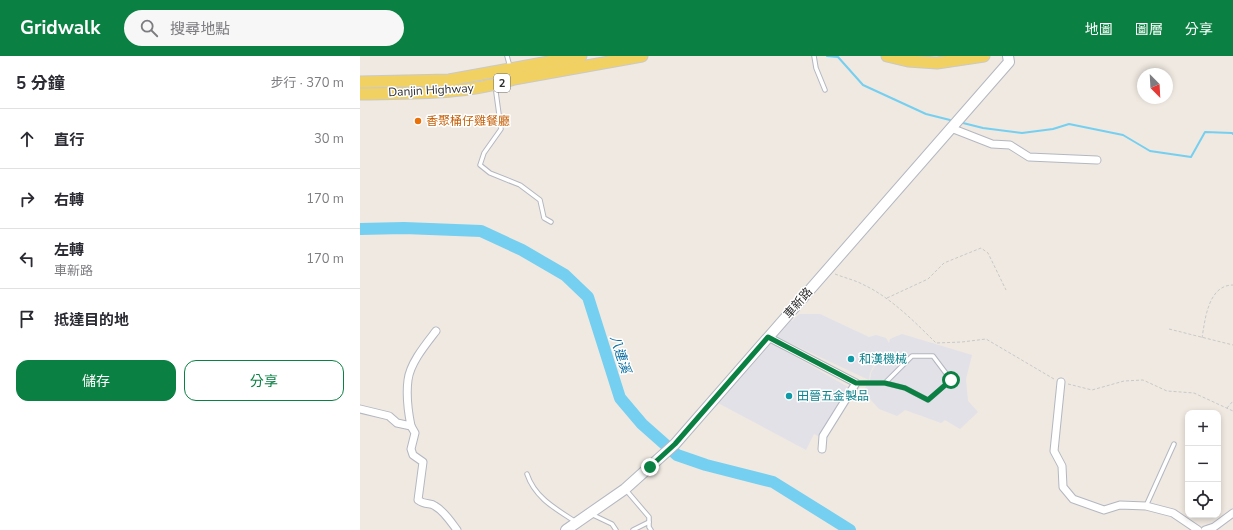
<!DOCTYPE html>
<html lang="zh-TW">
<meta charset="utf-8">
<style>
body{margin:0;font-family:"Nunito Sans","Noto Sans TC",sans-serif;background:#f7f7f7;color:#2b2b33}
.controls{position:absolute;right:12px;bottom:12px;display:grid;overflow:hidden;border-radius:8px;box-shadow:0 2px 6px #0003}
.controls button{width:36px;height:36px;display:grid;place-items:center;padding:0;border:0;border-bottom:1px solid #e1e1e2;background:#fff;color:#2b2b33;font:20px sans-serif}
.compass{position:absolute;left:777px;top:12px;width:36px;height:36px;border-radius:50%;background:#fff;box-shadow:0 2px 6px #0003;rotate:156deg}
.stop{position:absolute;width:12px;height:12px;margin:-9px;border:3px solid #0b8043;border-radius:50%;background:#fff}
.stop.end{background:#0b8043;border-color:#fff;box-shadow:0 1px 4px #0008}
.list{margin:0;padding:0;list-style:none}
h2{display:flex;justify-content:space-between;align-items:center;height:52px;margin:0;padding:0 16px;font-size:17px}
h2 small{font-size:13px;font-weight:400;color:#7c7c81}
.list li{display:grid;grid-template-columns:26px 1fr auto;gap:12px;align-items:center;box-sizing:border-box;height:60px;padding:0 16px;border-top:1px solid #e1e1e2}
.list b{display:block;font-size:15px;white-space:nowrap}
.list p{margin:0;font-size:13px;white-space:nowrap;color:#7c7c81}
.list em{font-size:13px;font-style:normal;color:#7c7c81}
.actions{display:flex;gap:8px;padding:12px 16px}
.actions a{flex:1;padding:9px 0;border:1px solid #0b8043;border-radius:12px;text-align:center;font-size:14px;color:#0b8043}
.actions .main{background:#0b8043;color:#fff}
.icon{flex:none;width:22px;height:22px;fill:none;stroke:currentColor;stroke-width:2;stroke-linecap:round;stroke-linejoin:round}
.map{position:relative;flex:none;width:873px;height:474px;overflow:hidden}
header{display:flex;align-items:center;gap:24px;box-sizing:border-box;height:56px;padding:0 20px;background:#0b8043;color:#fff}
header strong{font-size:19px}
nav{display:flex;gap:22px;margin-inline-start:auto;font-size:14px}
.search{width:280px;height:36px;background:#f7f7f7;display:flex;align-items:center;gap:10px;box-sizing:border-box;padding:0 14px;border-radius:22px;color:#7c7c81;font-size:15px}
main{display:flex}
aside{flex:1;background:#fff}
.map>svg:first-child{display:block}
.industrial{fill:#e3e1e8}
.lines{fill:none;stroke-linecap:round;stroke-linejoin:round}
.stream{stroke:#75cff0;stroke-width:2}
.river{stroke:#75cff0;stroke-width:12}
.lane-casing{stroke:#b4b7c1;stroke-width:5.5}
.street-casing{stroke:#b4b7c1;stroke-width:9}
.secondary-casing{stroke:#b4b7c1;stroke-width:12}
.primary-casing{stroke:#c9c9c9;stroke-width:13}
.path{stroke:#c9c9c9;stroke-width:1;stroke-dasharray:3 2;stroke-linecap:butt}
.lane{stroke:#fff;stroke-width:3.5}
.street{stroke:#fff;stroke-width:7}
.secondary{stroke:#fff;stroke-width:10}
.primary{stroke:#f2d163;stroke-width:11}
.route{stroke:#0b8043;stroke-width:5}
.food-dot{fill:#e8710a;stroke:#fff;stroke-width:1.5}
.culture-dot{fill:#0f9aa8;stroke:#fff;stroke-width:1.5}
.labels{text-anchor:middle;stroke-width:3;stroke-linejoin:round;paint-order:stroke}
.shield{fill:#fff;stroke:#6d6d6d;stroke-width:1}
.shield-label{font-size:11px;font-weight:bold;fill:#2e2e2e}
.street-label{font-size:12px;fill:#2e2e2e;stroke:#fff}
.food-label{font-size:12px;fill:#c56008;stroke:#fff;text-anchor:start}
.culture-label{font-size:12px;fill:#0d838f;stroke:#fff;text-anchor:start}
.water-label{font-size:13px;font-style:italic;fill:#0d6fa3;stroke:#fff}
</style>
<header>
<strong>Gridwalk</strong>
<div class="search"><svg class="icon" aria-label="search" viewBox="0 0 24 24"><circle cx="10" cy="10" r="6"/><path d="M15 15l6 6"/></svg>搜尋地點</div>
<nav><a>地圖</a><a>圖層</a><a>分享</a></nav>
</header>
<main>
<aside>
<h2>5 分鐘<small>步行 · 370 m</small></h2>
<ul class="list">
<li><svg class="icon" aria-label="ahead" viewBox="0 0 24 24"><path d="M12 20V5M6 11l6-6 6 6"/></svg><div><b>直行</b></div><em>30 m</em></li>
<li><svg class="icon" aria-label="right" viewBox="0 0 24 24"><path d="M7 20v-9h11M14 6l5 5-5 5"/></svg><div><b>右轉</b></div><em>170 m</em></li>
<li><svg class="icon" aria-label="left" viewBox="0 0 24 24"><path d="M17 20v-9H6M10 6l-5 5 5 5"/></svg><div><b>左轉</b><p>車新路</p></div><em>170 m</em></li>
<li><svg class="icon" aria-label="arrive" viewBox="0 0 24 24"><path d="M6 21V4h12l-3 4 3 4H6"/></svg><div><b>抵達目的地</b></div></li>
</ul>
<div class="actions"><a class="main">儲存</a><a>分享</a></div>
</aside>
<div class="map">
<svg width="873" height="474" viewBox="0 0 873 474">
<rect width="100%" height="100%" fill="#efe9e1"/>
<g class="industrial">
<path d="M439 258H460L509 281 516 279 526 282 529 287 526 297 530 283 542 278 612 299 606 323 608 345 618 356 600 373 585 364 581 367 545 354 537 360 519 353 503 335 510 325 511 317 516 308 526 297 515 307 510 317 509 324 415 280 428 263 432 265Z"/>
<path d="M411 287 488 331 460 381 454 378 446 394 358 347Z"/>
</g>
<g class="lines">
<g class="stream">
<path d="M467 0 478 1 503 29 566 58 590 64"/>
<path d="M603 67 623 72 662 77 693 73 709 68 763 79 790 95 831 101 845 76 872 77 873 78"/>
</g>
<path class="river" d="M0 173 44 172 121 175 162 194 205 219 228 241 260 342 282 368 317 399 346 409 413 426 490 474"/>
<g class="lane-casing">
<g id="lane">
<path d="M147 0 150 11"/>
<path d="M454 0 456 12 465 34"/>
<path d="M135 17V29L141 73 124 97 120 109 130 117 160 129 180 144 184 162 191 166"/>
<path d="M496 327H525L545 332 568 344 591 324 573 300H552L525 327"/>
<path d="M167 418C175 442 196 453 216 466"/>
<path d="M266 434 289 461V471L291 474"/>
<path d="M786 450 814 388"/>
<path d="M231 458 252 468 256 474"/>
<path d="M273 474 289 466"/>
</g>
</g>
<g class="street-casing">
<g id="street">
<path d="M591 72 632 88 650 89 669 101 737 104"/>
<path d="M408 281 496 327 463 380 462 393"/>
<path d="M701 326 694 395 702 410 703 431 713 443 744 454 760 449 786 450 813 457 838 474"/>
<path d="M0 353 29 360 37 367 51 370C48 355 46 339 48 324 50 307 66 288 76 275"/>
<path d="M51 370 55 377 51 393 53 399 63 406 58 444C66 450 70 446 75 450 84 455 91 466 97 474"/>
<path d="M845 474 854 471 873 457"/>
</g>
</g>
<g class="secondary-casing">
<path id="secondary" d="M206 474 265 433 315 388 649 6 648 0"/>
</g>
<g class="primary-casing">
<g id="primary">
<path d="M527 0 548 5 577 7 624 0"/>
<path d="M0 26 89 24 221 0"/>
<path d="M0 38C51 37 104 39 154 23L282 0"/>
</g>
</g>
<g class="path">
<path d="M475 218C485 222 495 224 504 229 530 241 556 267 576 287L602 286 626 283 694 323"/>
<path d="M527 242 568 223 584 207 621 192 628 197 646 234"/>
<path d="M809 273 873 289"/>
<path d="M842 282C845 264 848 229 873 229"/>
<path d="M708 328 732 334 764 325 783 324 807 335 834 337 873 355"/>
<path d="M867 352 873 345"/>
</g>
<use href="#lane" class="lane"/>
<use href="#street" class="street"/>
<use href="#secondary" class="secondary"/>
<use href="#primary" class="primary"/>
</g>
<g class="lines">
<path class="route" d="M290 411 315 388 408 281 496 327H525L545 332 568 344 591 324"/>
</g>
<circle class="food-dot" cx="58" cy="65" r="4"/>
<g class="culture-dot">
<circle cx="491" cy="303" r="4"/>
<circle cx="429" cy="340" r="4"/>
</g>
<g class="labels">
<rect class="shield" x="134" y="18" width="16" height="18" rx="3"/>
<g class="shield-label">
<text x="142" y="31">2</text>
</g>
<g class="street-label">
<text transform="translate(71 34) rotate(-3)" y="4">Danjin Highway</text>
<text transform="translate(438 247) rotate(-49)" y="4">車新路</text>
</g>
<g class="food-label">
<text x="66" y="69">香聚桶仔雞餐廳</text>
</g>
<g class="culture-label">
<text x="499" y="307">和漢機械</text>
<text x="437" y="344">田晉五金製品</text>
</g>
<g class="water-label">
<text transform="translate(261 298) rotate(72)" y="5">八連溪</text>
</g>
</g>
</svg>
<div class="controls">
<button>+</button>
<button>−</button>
<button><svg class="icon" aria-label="locate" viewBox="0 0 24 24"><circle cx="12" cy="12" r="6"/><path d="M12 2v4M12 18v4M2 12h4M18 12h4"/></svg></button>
</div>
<svg class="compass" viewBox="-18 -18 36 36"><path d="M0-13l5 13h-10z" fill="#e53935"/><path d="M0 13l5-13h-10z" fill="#7c7c81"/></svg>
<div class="stop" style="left:591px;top:324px"></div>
<div class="stop end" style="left:290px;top:411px"></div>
</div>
</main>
